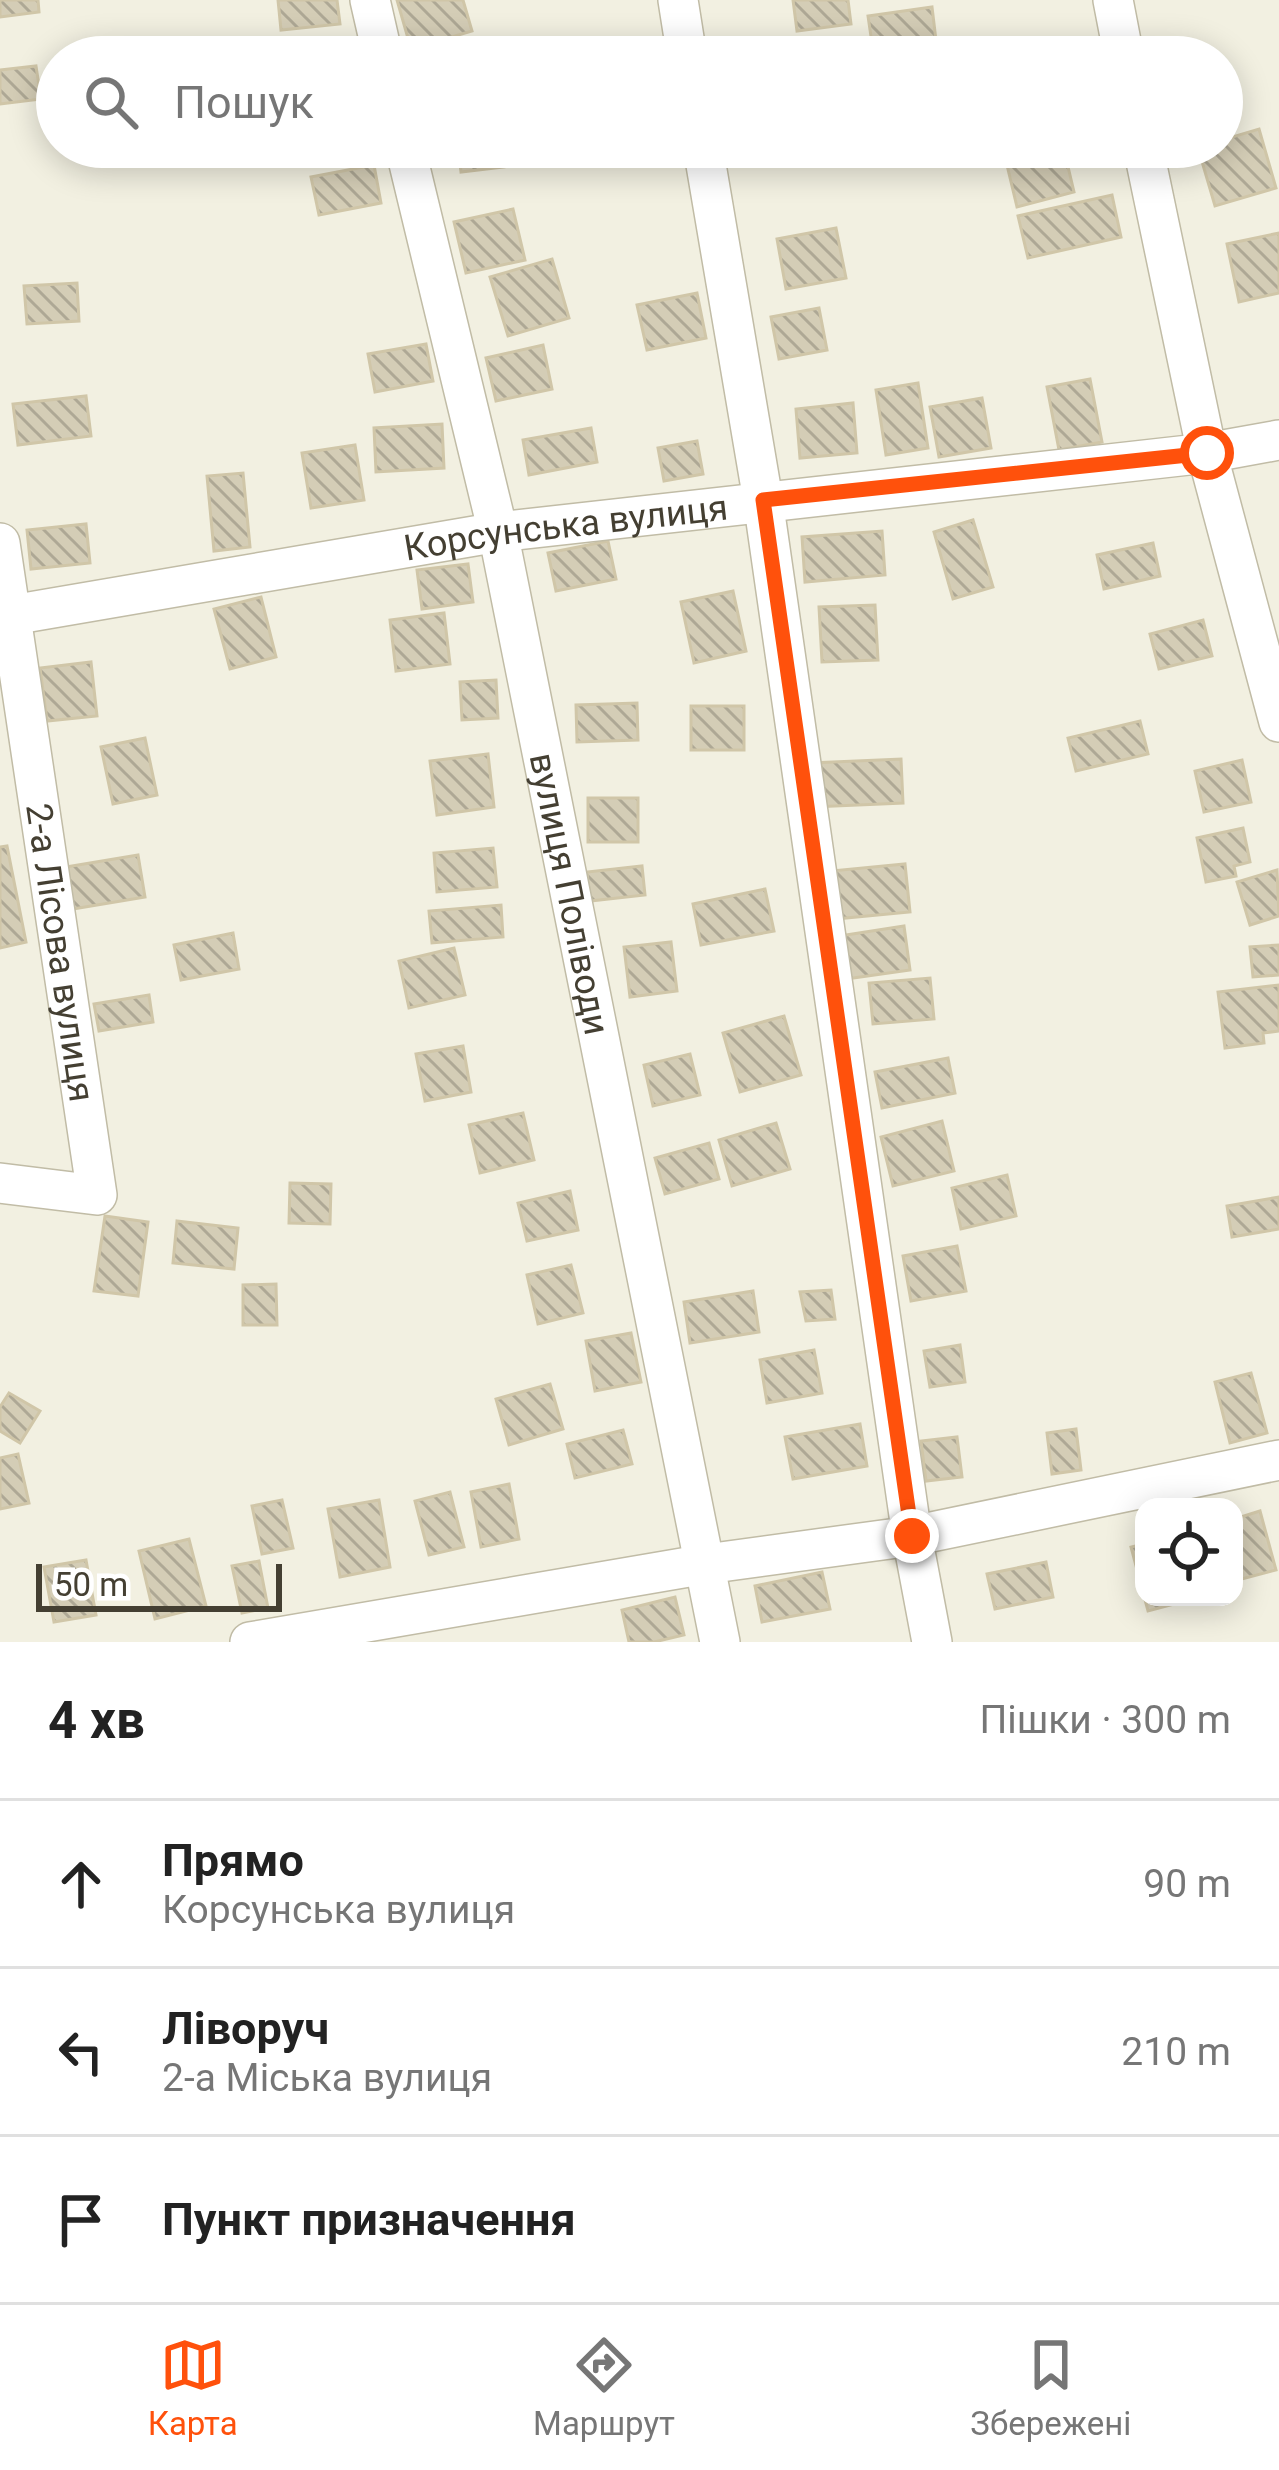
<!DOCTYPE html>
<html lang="uk">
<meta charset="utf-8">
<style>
body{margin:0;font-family:Roboto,sans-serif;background:#f2f2f2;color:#222}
.controls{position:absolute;right:36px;bottom:36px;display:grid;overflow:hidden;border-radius:24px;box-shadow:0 6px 30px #0003}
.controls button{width:108px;height:108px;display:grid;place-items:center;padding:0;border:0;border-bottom:3px solid #e0e0e0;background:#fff;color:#222;font:60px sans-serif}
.scale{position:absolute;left:36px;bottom:30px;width:246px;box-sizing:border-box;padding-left:12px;border:6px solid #443f32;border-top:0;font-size:33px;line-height:42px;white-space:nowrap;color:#443f32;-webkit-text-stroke:9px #fff;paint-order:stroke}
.stop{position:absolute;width:36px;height:36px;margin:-27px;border:9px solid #ff510c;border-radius:50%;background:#fff}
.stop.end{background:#ff510c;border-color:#fff;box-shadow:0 3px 12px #0008}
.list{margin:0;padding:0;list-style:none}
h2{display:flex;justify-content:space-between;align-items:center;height:156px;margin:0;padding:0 48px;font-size:51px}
h2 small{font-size:39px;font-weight:400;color:#767676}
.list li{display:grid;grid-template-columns:78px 1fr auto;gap:36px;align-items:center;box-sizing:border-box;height:168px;padding:0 48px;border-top:3px solid #e0e0e0}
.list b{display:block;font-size:45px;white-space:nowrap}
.list p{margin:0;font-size:39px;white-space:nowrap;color:#767676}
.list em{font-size:39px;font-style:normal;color:#767676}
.icon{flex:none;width:66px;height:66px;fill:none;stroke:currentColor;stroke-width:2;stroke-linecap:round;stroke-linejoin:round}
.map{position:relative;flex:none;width:1279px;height:1642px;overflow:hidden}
.search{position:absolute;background:#fff;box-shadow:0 6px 30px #0003;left:36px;right:36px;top:36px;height:132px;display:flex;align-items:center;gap:30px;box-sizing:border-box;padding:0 42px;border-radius:66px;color:#767676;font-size:45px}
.sheet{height:660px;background:#fff}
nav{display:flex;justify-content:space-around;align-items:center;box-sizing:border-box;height:168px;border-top:3px solid #e0e0e0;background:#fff;font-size:33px;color:#767676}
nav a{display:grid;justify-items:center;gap:6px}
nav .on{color:#ff510c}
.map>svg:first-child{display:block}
.building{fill:url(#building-back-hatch);stroke:#d0c6a8;stroke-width:3}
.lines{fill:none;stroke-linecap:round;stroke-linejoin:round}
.minor-casing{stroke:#c1bca6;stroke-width:42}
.minor{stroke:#fff;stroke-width:39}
.route{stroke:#ff510c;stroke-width:15}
.labels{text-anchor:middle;stroke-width:9;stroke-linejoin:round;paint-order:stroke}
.street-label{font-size:36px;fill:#443f32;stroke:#fff}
</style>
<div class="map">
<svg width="1279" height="1642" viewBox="0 0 1279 1642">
<defs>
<pattern id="building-back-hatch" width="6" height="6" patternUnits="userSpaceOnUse" patternTransform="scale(3)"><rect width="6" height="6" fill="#d4cdb6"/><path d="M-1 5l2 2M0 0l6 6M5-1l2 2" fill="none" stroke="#aea895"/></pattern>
</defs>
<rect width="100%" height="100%" fill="#f2f0e1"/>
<g class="building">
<path d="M0 0H38L39 12 0 17Z"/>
<path d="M278 0H337L340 24 281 30Z"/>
<path d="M397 0H463L472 31 411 49Z"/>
<path d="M793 0H848L851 24 797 31Z"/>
<path d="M932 7 938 57H874L868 16Z"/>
<path d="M476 47 477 57H436V51Z"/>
<path d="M36 66 41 99 0 104V70Z"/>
<path d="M1259 129 1276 188 1215 206 1198 148 1222 147V140Z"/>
<path d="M458 147H502L504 167 461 172Z"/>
<path d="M1064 150 1074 192 1017 207 1007 165Z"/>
<path d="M374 165 381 203 319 215 311 177Z"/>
<path d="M1112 195 1121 237 1028 258 1018 216Z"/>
<path d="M513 209 525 260 466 273 454 222Z"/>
<path d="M836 228 846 278 786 289 777 239Z"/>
<path d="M1279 233V293L1239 302 1227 244Z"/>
<path d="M552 259 569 318 508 336 490 277Z"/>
<path d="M77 283 79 321 27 324 24 286Z"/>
<path d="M697 293 706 338 647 350 637 305Z"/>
<path d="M819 308 827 350 779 359 771 317Z"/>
<path d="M426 344 433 381 375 392 368 354Z"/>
<path d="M543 345 552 389 496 401 486 358Z"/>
<path d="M1090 379 1102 442 1059 450 1047 387Z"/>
<path d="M918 383 928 448 886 455 876 390Z"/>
<path d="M86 396 91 436 18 445 13 404Z"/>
<path d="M982 398 991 448 939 457 930 407Z"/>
<path d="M853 403 857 453 800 458 796 409Z"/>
<path d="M442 424 444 468 376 472 374 428Z"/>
<path d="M591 428 597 462 529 475 523 440Z"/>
<path d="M697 441 703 474 664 481 658 448Z"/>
<path d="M355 445 364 500 311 508 302 453Z"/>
<path d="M243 473 250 547 214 551 207 476Z"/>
<path d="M973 520 993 587 953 599 934 532Z"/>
<path d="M86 524 90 563 31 569 27 530Z"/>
<path d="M882 531 885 575 805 582 802 537Z"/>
<path d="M608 541 616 579 556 591 548 553Z"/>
<path d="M1153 543 1160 576 1104 589 1097 555Z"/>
<path d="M468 564 473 602 422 609 417 570Z"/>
<path d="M733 591 746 651 694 663 681 602Z"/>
<path d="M261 597 276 657 230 669 214 609Z"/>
<path d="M875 605 878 660 822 662 819 607Z"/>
<path d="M444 613 450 664 396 671 390 620Z"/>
<path d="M1203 620 1212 656 1159 669 1150 634Z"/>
<path d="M91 662 97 716 47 721 40 668Z"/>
<path d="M496 680 498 718 462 720 460 682Z"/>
<path d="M637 703 638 740 577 742 576 705Z"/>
<rect x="691" y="706" width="53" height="44"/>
<path d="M1140 721 1148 754 1076 771 1068 738Z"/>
<path d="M145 738 157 795 113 804 101 747Z"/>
<path d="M488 754 494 807 437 815 430 761Z"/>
<path d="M901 759 903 803 813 807 811 763Z"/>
<path d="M1242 760 1251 802 1204 812 1195 771Z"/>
<rect x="588" y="798" width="50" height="44"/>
<path d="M1243 828 1250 862 1234 866 1236 876 1206 882 1197 838Z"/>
<path d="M7 846 26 942 0 948V847Z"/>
<path d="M493 848 497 887 437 892 434 853Z"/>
<path d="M138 855 145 897 73 909 66 867Z"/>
<path d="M905 864 910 912 835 919 831 871Z"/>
<path d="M642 866 645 895 590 901 587 872Z"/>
<path d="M1277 870 1279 916 1250 925 1237 882Z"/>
<path d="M765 889 774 931 701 945 693 904Z"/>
<path d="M501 905 503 937 432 943 429 911Z"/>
<path d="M904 926 910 970 839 980 833 937Z"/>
<path d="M233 933 239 969 181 980 174 945Z"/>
<path d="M671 942 677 991 630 997 624 947Z"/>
<path d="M1279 945V975L1253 977 1250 947Z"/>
<path d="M454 948 465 995 409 1008 399 961Z"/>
<path d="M930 978 934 1019 873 1024 869 983Z"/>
<path d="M1279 985V1031L1263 1033 1264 1043 1225 1048 1218 992Z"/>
<path d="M149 995 153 1022 99 1031 94 1004Z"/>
<path d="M784 1016 801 1075 740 1092 723 1033Z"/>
<path d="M463 1046 471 1092 425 1101 416 1054Z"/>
<path d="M690 1054 700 1095 653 1106 644 1065Z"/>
<path d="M948 1058 955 1093 882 1108 875 1072Z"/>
<path d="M523 1113 534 1160 480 1173 469 1125Z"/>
<path d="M942 1121 954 1171 893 1186 881 1137Z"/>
<path d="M776 1123 790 1169 732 1186 719 1140Z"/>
<path d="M709 1143 719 1179 665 1194 655 1158Z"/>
<path d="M1007 1175 1016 1216 961 1229 952 1188Z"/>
<path d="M290 1183 331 1184 330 1224 289 1223Z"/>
<path d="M570 1191 578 1230 527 1241 518 1203Z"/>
<path d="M1279 1197V1229L1232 1237 1227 1206Z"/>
<path d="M105 1216 148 1222 138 1296 94 1291Z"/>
<path d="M177 1221 238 1228 234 1269 173 1263Z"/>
<path d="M957 1246 966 1291 911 1301 903 1256Z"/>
<path d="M571 1265 583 1313 538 1324 527 1275Z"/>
<path d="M276 1284 277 1325H243V1285Z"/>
<path d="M831 1290 835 1319 806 1321 800 1292Z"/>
<path d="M753 1291 759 1332 690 1343 684 1302Z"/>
<path d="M631 1333 641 1382 595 1391 586 1341Z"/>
<path d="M960 1345 965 1382 930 1387 924 1351Z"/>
<path d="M814 1350 822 1393 767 1403 760 1360Z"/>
<path d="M1251 1373 1267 1433 1230 1443 1215 1382Z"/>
<path d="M550 1384 563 1429 509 1445 496 1399Z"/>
<path d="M9 1393 40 1411 20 1443 0 1431V1407Z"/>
<path d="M860 1424 867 1466 793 1479 785 1437Z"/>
<path d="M1076 1429 1081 1470 1052 1474 1047 1433Z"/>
<path d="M623 1430 632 1464 575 1478 567 1444Z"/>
<path d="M957 1437 962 1477 926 1481 921 1441Z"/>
<path d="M18 1454 29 1503 0 1509V1458Z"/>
<path d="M509 1484 519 1539 481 1547 471 1492Z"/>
<path d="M450 1492 464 1547 429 1555 415 1501Z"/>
<path d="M282 1500 293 1548 262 1554 252 1506Z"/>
<path d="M379 1500 390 1567 340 1577 328 1509Z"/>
<path d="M1260 1511 1276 1570 1234 1581V1519Z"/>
<path d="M189 1539 206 1606 155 1619 139 1551Z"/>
<path d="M1144 1544V1597H1181L1182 1602 1148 1611 1131 1547Z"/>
<path d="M86 1560 96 1615 54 1622 44 1567Z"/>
<path d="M259 1561 268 1608 242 1613 232 1566Z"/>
<path d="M1046 1562 1053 1597 995 1609 987 1574Z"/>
<path d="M822 1572 830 1609 762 1622 755 1586Z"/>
<path d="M675 1597 684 1635 654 1642H629L622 1610Z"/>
</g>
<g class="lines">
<g class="minor-casing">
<g id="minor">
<path d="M370 0 383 57"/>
<path d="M678 0 687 57"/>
<path d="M1113 0 1124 57"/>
<path id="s1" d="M405 147 498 532 720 1642"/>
<path d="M703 147 763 500 912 1536 932 1642"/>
<path d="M1143 147 1207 453 1279 722"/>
<path id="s2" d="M0 543 97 1195 0 1183"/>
<path id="s3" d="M0 617 498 532 1207 453 1279 440"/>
<path d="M250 1642 706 1564 912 1536 1279 1460"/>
</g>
</g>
<use href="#minor" class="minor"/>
</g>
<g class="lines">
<path class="route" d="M912 1536 763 500 1207 453"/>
</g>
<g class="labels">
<g class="street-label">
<text dy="13" stroke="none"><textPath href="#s3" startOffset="573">Корсунська вулиця</textPath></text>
<text dy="13" stroke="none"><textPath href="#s1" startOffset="765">вулиця Поліводи</textPath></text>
<text dy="13" stroke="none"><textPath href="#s2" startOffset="414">2-а Лісова вулиця</textPath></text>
</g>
</g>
</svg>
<div class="controls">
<button><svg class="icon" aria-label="locate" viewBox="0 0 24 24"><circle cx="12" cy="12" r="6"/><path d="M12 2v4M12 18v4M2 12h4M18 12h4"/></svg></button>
</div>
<div class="scale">50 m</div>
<div class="stop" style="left:1207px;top:453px"></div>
<div class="stop end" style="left:912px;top:1536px"></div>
<div class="search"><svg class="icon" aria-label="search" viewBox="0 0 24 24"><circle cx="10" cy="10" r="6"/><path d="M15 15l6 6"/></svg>Пошук</div>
</div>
<section class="sheet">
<h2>4 хв<small>Пішки · 300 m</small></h2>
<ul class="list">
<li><svg class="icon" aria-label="ahead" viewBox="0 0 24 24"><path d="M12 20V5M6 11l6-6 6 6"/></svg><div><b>Прямо</b><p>Корсунська вулиця</p></div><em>90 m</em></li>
<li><svg class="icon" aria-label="left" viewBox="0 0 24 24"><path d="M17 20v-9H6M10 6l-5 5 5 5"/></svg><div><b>Ліворуч</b><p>2-а Міська вулиця</p></div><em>210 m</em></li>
<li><svg class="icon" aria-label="arrive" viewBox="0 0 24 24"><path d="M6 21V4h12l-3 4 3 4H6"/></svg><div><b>Пункт призначення</b></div></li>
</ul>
</section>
<nav>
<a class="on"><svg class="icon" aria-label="map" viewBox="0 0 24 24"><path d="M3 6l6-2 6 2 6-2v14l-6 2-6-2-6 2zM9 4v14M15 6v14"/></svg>Карта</a>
<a><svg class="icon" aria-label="directions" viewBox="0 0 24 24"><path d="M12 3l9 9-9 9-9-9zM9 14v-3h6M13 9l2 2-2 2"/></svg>Маршрут</a>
<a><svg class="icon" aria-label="saved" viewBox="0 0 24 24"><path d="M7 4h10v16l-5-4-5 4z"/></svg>Збережені</a>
</nav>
